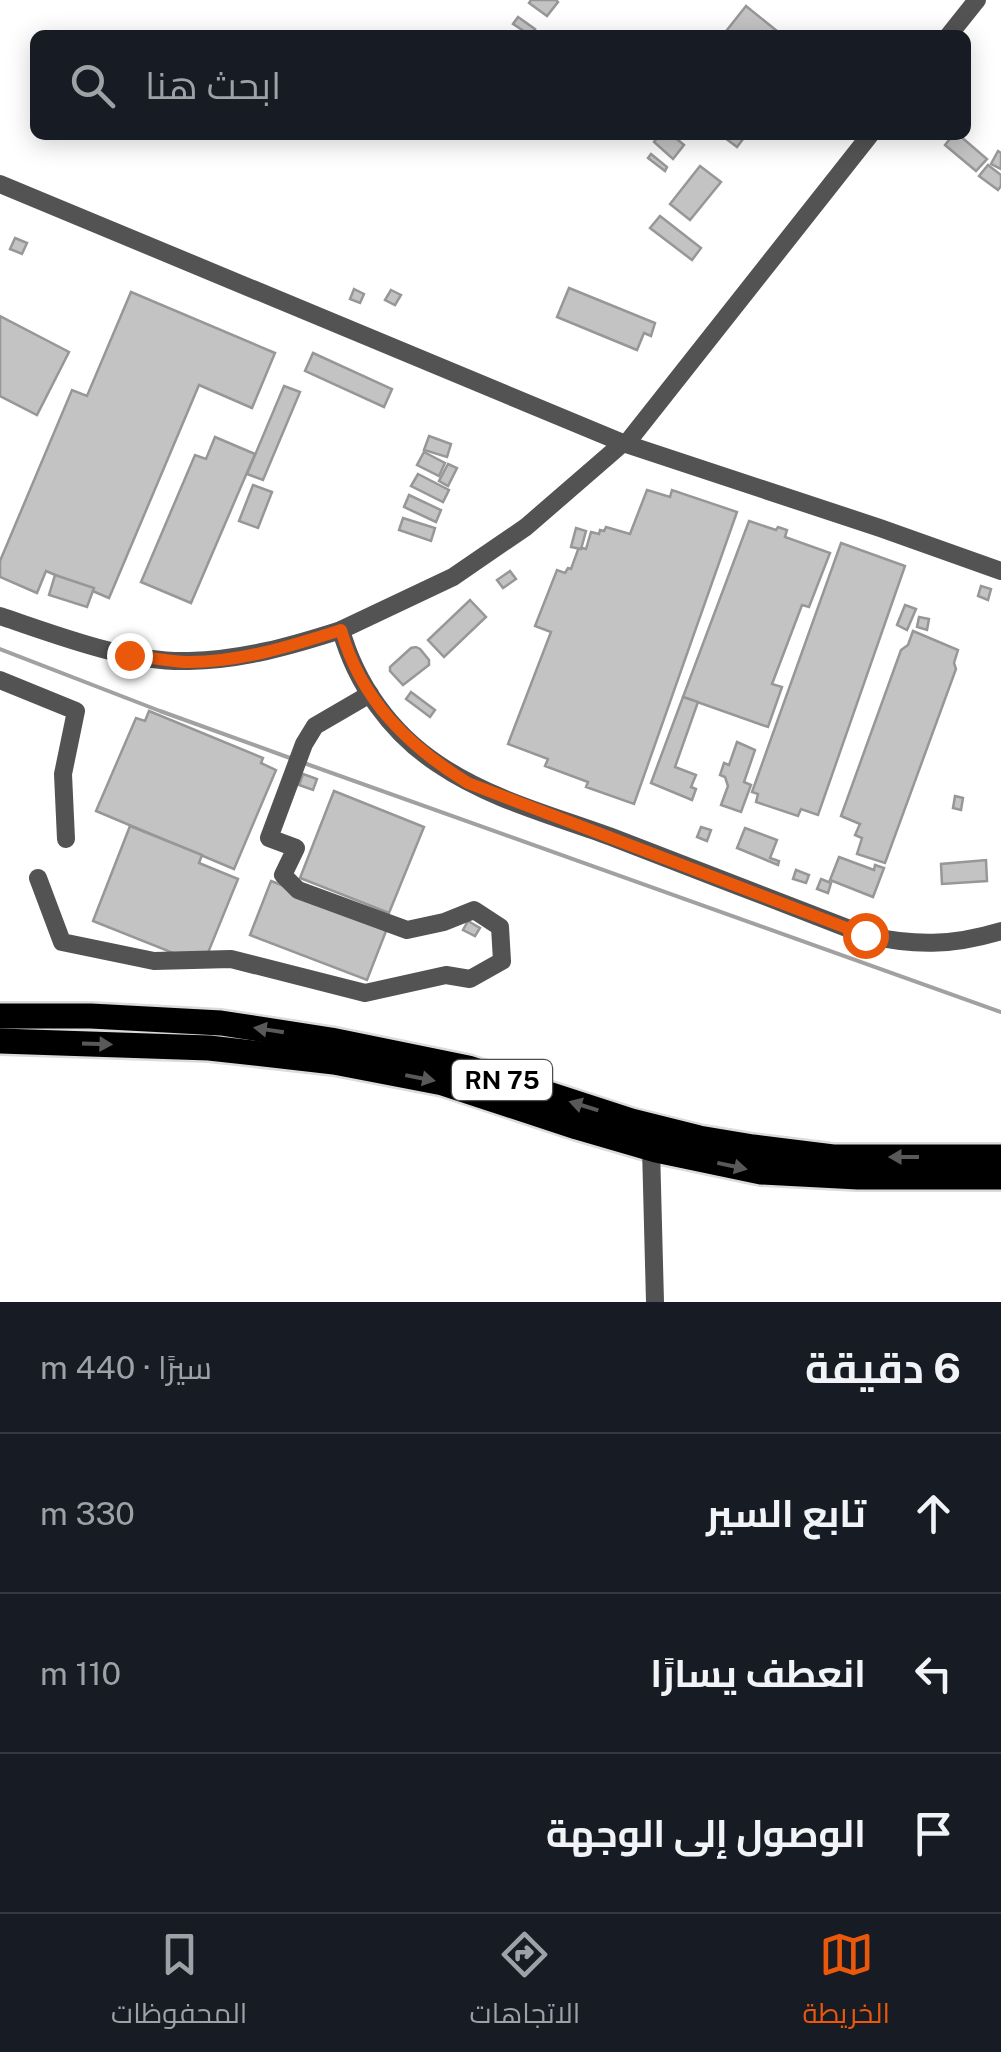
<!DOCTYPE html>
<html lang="ar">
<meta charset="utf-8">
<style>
body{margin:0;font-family:"Public Sans",Cairo,sans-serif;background:#20242c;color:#f1f3f6;direction:rtl}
.stop{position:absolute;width:30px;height:30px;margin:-22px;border:8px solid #ea580c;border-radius:50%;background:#fff}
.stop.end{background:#ea580c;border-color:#fff;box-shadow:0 2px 10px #0008}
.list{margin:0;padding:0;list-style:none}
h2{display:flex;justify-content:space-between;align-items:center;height:130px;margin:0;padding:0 40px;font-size:42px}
h2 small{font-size:32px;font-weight:400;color:#9ea1a6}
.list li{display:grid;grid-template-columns:65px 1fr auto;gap:30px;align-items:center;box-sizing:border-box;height:160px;padding:0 40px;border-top:2px solid #363941}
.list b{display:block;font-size:38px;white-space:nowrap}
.list em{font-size:32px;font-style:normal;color:#9ea1a6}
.icon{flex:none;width:55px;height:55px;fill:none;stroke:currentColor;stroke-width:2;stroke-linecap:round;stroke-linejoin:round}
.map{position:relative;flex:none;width:1001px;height:1302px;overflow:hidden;direction:ltr}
.search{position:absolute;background:#171b24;box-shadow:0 5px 25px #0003;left:30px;right:30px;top:30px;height:110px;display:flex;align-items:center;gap:25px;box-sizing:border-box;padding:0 35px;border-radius:15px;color:#9ea1a6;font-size:38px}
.sheet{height:610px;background:#171b24}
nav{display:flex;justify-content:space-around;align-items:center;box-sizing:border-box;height:140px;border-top:2px solid #363941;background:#171b24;font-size:28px;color:#9ea1a6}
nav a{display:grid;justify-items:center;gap:5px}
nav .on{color:#ea580c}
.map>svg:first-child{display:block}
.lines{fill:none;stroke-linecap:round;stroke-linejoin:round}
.stream{stroke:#a1a1a1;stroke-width:4}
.building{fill:#c3c3c3;stroke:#979797;stroke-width:2.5}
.highway-casing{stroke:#dbdbdb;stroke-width:30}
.minor{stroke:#535353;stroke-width:18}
.highway{stroke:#000;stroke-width:25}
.oneway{fill:#595959}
.route{stroke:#ea580c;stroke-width:12}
.labels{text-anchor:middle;stroke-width:8;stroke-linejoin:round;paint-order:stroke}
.shield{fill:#fff;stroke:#4c4c4c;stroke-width:2.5}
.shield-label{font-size:25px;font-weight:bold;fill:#000}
</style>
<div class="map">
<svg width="1001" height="1302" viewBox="0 0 1001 1302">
<rect width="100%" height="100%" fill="#fff"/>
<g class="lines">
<g class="stream">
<path d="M0 649 160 711 290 758"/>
<path d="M304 763 1001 1012"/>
</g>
</g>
<g class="building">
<path d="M531 0H556L558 2 547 16 529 3Z"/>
<path d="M746 6 777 31 774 35H723Z"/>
<path d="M518 17 535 29 530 35 513 24Z"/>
<path d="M660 135H672L684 145 673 159 654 142Z"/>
<path d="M721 135H746L737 147Z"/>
<path d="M953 135H959L987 159 976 171 945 145Z"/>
<path d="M998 151 1001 153V169L991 164Z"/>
<path d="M651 154 667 167 665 171 648 158Z"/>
<path d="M988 165 1001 175V186L998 190 979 176Z"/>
<path d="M700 166 721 182 690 220 670 204Z"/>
<path d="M660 216 701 248 692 260 650 228Z"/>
<path d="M15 238 27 243 22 254 10 249Z"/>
<path d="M569 288 655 323 651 336 644 333 637 350 557 317Z"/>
<path d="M354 289 364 294 360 303 350 299Z"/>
<path d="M391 290 401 295 395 305 385 300Z"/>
<path d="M131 292 275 353 252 408 199 385 109 598 46 571 37 593 0 577V561L72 390 87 396Z"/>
<path d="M0 316 69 352 37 415 0 396Z"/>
<path d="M313 353 392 389 384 407 305 371Z"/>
<path d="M284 386 300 392 263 480 247 474Z"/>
<path d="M429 436 451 444 447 457 424 450Z"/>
<path d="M215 437 255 454 191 603 141 582 195 455 206 459Z"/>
<path d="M424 452 445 463 439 476 417 465Z"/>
<path d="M448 464 457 468 448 486 439 481Z"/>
<path d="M418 474 449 490 443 502 411 486Z"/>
<path d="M253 485 272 492 258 528 239 521Z"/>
<path d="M647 490 670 497 672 490 737 512 634 804 586 787 588 782 545 766 548 759 508 744 551 632 535 626 557 570 565 573 568 568 571 569 579 547 586 549 591 532 599 534 600 530 604 531 606 527 630 534Z"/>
<path d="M409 495 441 510 436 522 404 507Z"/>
<path d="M403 518 435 528 431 541 399 530Z"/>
<path d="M749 521 776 530 778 527 787 530 785 537 830 553 809 607 802 605 772 684 782 687 768 727 683 697Z"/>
<path d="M576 528 586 531 581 549 571 547Z"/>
<path d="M841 543 905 566 818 815 801 809 798 816 756 802 758 794 752 792Z"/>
<path d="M510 571 516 579 503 588 497 580Z"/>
<path d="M55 575 94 588 87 607 49 595Z"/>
<path d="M981 586 991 589 988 600 978 596Z"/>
<path d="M470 600 486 617 444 657 428 640Z"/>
<path d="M905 605 916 609 907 630 897 625Z"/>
<path d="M919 617 929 619 927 630 917 627Z"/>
<path d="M913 631 958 650 954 663 956 669 885 863 857 854 862 838 855 835 860 824 841 816 901 650 908 645Z"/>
<path d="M416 647 420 649 429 660V665L403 685 390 671V667L411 648Z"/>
<path d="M411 692 435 710 430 717 406 699Z"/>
<path d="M683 697 698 702 675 767 696 775 691 787 696 789 692 800 651 783Z"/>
<path d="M149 711 263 758 261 763 276 770 234 869 96 811 136 718 145 721Z"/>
<path d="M737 742 755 750 744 782 751 785 741 812 721 805 728 786 725 777 720 775 724 763 729 765Z"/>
<path d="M303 774 317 779 313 790 299 785Z"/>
<path d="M334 791 424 827 389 913 300 878Z"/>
<path d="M955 796 963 798 961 810 953 808Z"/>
<path d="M130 826 202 855 199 863 238 879 203 965 93 921Z"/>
<path d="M701 827 711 830 707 841 697 837Z"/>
<path d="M745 828 777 840 770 858 779 861 778 865 737 848Z"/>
<path d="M839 857 874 870 875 865 884 868 873 897 830 880Z"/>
<path d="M986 860 987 881 942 884 941 864Z"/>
<path d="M796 870 809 875 806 883 793 879Z"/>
<path d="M821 879 831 883 828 893 817 889Z"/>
<path d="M271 881 388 926 367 980 250 935Z"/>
<path d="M468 921 480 928 475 936 463 930Z"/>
</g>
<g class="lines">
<g class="highway-casing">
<g id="highway">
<path d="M0 1016H91L221 1023 331 1040 468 1068 631 1121 699 1138 753 1147 833 1157H1001"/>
<path d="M0 1041 209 1048 334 1062 443 1083 577 1127 656 1150 761 1172 858 1177H1001"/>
</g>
</g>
<g class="minor">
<path d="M949 35 977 0"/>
<path d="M0 184 623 443 880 528 1001 571"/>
<path d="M623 443 526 527 453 577 341 630C356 684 391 733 438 764 491 800 555 816 614 838 698 870 781 903 865 935 915 946 951 946 1001 931"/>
<path d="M626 444 870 135"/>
<path d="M0 616C57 635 128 663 189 661 242 660 291 646 341 630"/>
<path d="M0 680 76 711 63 774 66 839"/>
<path d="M38 878 62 942 154 961 231 959 365 993 446 975 470 979 502 961 500 927 474 910 444 922 407 930 298 890 283 875 296 848 269 838 304 744 315 726 370 694"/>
<path d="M651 1148 655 1302"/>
</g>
<use href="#highway" class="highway"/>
</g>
<defs><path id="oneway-solid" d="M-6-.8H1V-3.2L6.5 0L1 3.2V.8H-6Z" transform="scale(2.5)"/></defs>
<g class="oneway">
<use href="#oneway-solid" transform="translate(269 1030) rotate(-171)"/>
<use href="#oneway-solid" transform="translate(97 1044) rotate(2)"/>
<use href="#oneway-solid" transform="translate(420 1078) rotate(11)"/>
<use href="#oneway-solid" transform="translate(584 1106) rotate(-163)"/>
<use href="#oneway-solid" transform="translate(904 1157) rotate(-180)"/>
<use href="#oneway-solid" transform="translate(732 1166) rotate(12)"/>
</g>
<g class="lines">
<path class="route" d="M129 655C147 657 166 661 185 662 238 663 291 646 341 630 361 700 408 746 468 783L865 935"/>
</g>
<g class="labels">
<rect class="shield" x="452" y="1060" width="100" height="40" rx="8"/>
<g class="shield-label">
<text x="502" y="1089">RN 75</text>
</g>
</g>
</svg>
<div class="stop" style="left:865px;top:935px"></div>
<div class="stop end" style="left:129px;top:655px"></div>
<div class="search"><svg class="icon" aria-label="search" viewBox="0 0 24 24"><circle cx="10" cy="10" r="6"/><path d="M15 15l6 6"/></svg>ابحث هنا</div>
</div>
<section class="sheet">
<h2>6 دقيقة<small>سيرًا · 440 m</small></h2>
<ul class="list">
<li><svg class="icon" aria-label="ahead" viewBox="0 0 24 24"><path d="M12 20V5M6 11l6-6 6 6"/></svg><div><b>تابع السير</b></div><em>330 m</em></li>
<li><svg class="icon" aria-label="left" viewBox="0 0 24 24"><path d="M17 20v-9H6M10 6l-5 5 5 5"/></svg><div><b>انعطف يسارًا</b></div><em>110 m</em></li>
<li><svg class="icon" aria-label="arrive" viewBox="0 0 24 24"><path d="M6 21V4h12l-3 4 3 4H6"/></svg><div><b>الوصول إلى الوجهة</b></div></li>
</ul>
</section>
<nav>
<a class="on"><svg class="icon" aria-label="map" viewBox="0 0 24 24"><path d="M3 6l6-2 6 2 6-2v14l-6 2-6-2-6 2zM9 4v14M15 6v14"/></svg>الخريطة</a>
<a><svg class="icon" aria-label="directions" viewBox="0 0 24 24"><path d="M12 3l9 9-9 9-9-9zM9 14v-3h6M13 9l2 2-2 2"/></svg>الاتجاهات</a>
<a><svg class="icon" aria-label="saved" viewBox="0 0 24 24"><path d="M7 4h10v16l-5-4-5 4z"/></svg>المحفوظات</a>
</nav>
